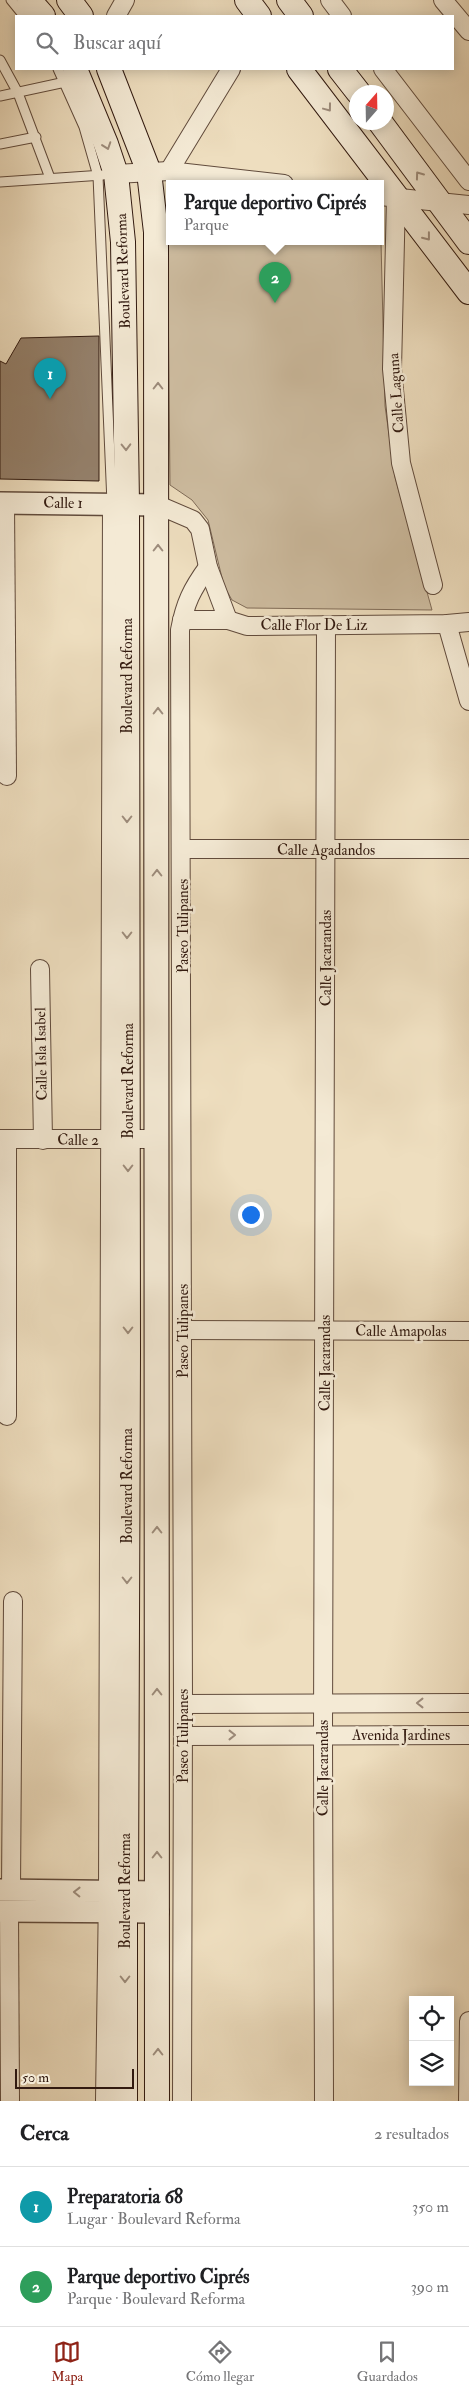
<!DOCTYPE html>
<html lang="es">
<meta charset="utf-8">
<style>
body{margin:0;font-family:"IM FELL Double Pica",serif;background:#f2f2f2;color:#202124}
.controls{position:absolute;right:15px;bottom:15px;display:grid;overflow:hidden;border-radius:0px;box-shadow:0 2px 12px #0003}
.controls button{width:45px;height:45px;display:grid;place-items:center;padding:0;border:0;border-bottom:1px solid #e0e0e0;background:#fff;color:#202124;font:25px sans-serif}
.compass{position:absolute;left:349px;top:85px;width:45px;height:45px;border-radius:50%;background:#fff;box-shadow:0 2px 12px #0003;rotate:20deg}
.scale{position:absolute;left:15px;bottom:12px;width:119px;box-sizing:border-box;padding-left:5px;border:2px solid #321a10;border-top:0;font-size:14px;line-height:18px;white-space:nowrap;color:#321a10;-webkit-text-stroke:4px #f4ead5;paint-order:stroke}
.you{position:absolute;left:250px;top:1214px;width:18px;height:18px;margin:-12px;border:4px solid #fff;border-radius:50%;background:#1a73e8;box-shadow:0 0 0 8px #1a73e833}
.badge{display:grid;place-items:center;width:32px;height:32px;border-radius:50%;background:#8f2418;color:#fff;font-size:16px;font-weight:700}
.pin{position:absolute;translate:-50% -41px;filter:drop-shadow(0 1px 2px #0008)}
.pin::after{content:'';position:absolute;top:26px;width:18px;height:15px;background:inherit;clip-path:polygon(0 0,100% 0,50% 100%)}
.popup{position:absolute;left:166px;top:180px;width:218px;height:65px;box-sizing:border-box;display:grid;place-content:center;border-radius:0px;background:#fff;filter:drop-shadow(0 1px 4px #0005);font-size:16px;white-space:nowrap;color:#757577}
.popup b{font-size:19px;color:#202124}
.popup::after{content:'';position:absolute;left:50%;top:100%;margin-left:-10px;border:10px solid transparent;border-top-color:#fff}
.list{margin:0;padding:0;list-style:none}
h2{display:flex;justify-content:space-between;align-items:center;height:65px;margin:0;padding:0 20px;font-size:21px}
h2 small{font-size:16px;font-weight:400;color:#757577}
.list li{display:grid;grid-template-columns:32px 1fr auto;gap:15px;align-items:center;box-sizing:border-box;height:80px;padding:0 20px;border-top:1px solid #e0e0e0}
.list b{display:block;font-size:19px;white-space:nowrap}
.list p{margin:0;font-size:16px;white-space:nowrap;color:#757577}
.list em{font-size:16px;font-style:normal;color:#757577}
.icon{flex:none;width:28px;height:28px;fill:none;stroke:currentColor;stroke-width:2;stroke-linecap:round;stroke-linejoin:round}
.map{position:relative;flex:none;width:469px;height:2101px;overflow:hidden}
.search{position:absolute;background:#fff;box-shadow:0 2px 12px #0003;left:15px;right:15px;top:15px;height:55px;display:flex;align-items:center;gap:12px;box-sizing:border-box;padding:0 18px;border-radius:0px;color:#757577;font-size:19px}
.sheet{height:225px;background:#fff}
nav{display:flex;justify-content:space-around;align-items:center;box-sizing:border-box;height:70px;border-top:1px solid #e0e0e0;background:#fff;font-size:14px;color:#757577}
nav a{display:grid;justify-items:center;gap:2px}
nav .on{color:#8f2418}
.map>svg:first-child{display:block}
.green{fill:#cebda1;stroke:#806c58}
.building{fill:#94806b;stroke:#321a10}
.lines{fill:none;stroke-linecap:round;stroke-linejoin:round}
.service-casing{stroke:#614b3c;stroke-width:11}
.minor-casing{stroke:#614b3c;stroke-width:20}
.tertiary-casing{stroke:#614b3c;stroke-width:24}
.secondary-casing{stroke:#321a10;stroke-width:26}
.service{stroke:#f4ead5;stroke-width:9}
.minor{stroke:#f4ead5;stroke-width:18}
.tertiary{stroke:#f4ead5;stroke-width:21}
.secondary{stroke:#f4ead5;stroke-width:24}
.oneway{stroke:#9d8c7c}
.labels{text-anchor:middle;stroke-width:5;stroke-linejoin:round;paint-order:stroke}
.street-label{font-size:15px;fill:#321a10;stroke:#f4ead5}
</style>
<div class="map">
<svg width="469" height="2101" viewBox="0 0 469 2101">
<rect width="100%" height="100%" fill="#eedebf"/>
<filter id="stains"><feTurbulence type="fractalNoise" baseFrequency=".004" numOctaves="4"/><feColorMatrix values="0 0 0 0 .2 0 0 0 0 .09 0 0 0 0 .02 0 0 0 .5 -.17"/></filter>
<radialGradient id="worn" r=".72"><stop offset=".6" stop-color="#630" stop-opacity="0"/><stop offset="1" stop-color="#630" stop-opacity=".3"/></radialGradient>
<path class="green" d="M167 187H170V242H380V201L385 406 395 477 432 610 247 608 232 600 224 586 208 520 192 500 170 485Z"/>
<path class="building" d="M99 336V481L0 479V361L6 364 21 338Z"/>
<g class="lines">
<g class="service-casing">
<g id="service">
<path d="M11 0 24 16"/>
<path d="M0 60 18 93 50 178"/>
<path d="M58 69 84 127 98 176 112 503"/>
<path d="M0 96 70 81"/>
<path d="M0 144 36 137"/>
<path d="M0 182 103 175"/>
</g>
</g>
<g class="minor-casing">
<g id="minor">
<path d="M330 0 342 16"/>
<path d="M443 0 469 31"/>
<path d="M116 16 125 0"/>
<path d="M383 69 469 181"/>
<path d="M169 171 231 69"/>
<path d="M116 174 169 171 284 184"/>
<path d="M380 196 469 205"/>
<path d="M396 197 392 369 401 463 433 585"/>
<path d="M5 503 7 776"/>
<path d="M158 505 193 520 200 529 208 567 228 620"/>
<path d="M182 620H228L247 626 447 624 469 622"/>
<path d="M447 624 469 701"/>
<path d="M182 849H469"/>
<path d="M40 969 43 1140"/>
<path d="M0 1139H157"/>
<path d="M7 1139V1416"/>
<path d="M183 1330 469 1331"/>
<path d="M183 1704 469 1703"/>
<path d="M183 1736 469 1735"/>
<path d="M11 1890 13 1601"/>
<path d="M9 1911 10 2101"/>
<path d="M105 2101 108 1892 112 503"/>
<path d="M182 2101 183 1704 180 630C185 603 192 589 208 567"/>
<path d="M324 2101 323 1735 326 625"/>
<path d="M468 2101 469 2021"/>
</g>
</g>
<g class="tertiary-casing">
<g id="tertiary">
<path d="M0 503 158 505"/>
<path d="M0 1890 157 1892"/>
<path d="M0 1911 158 1912"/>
</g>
</g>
<g class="secondary-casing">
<g id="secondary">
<path d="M29 0 43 16"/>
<path d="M69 0 81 16"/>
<path d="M247 0 259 16"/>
<path d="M289 0 301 16"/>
<path d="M75 69 106 144 116 174 123 242 127 503 128 1353 126 1893"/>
<path d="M109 69 149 172 156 232 157 2101"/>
<path d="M299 69 469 292"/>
<path d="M340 69 358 92"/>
<path d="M380 122 469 242"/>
<path d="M125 1913V2101"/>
</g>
</g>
<use href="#service" class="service"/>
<use href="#minor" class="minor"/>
<use href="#tertiary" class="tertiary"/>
<use href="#secondary" class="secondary"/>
</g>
<defs><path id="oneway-chevron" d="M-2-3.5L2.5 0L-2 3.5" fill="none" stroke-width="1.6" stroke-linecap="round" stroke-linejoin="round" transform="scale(1.25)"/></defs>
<g class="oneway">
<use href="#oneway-chevron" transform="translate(328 108) rotate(53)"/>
<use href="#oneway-chevron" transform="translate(107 146) rotate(71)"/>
<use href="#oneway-chevron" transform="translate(419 175) rotate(-126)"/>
<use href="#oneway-chevron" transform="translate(427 237) rotate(52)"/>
<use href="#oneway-chevron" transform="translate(158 386) rotate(-90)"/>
<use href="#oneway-chevron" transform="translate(126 447) rotate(89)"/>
<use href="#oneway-chevron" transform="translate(158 548) rotate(-90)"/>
<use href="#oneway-chevron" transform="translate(158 711) rotate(-90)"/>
<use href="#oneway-chevron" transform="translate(127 819) rotate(90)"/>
<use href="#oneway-chevron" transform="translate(157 873) rotate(-90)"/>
<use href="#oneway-chevron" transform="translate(127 935) rotate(90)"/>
<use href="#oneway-chevron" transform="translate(128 1168) rotate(90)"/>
<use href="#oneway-chevron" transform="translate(128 1330) rotate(90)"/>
<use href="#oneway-chevron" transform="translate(157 1530) rotate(-90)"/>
<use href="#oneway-chevron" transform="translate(127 1580) rotate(90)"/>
<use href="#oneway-chevron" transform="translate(157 1692) rotate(-90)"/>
<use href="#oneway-chevron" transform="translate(420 1703) rotate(180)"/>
<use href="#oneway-chevron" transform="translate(232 1735)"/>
<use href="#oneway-chevron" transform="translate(157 1855) rotate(-90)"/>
<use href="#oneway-chevron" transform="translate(77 1892) rotate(-179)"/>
<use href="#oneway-chevron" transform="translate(125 1979) rotate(90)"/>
<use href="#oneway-chevron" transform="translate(158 2052) rotate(-90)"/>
</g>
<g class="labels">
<g class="street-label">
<text transform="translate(123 271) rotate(-92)" y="5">Boulevard Reforma</text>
<text transform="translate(396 393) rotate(-94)" y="5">Calle Laguna</text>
<text x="63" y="508">Calle 1</text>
<text x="314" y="630">Calle Flor De Liz</text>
<text transform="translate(127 676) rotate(-90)" y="5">Boulevard Reforma</text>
<text x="326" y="855">Calle Agadandos</text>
<text transform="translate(183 926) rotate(-90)" y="5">Paseo Tulipanes</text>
<text transform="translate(326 958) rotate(-90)" y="5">Calle Jacarandas</text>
<text transform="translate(41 1054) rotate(-91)" y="5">Calle Isla Isabel</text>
<text transform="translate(128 1081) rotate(-90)" y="5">Boulevard Reforma</text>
<text x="78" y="1145">Calle 2</text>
<text transform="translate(183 1331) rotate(-90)" y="5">Paseo Tulipanes</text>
<text x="401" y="1336">Calle Amapolas</text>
<text transform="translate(325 1363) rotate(-90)" y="5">Calle Jacarandas</text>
<text transform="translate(127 1486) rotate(-90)" y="5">Boulevard Reforma</text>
<text x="401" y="1740">Avenida Jardines</text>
<text transform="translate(183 1736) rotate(-90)" y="5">Paseo Tulipanes</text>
<text transform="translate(323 1768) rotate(-90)" y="5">Calle Jacarandas</text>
<text transform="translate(125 1891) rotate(-90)" y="5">Boulevard Reforma</text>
</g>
</g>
<rect width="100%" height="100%" filter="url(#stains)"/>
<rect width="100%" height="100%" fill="url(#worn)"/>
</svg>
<div class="controls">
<button><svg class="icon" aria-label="locate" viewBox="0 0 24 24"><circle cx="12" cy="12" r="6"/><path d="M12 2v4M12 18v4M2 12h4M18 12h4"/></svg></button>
<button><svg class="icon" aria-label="layers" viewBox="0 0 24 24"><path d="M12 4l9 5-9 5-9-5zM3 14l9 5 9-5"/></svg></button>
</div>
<svg class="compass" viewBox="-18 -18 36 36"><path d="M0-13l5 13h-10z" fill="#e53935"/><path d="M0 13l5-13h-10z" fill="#757577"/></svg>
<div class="scale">50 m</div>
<div class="you"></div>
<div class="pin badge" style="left:50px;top:399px;background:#0f9aa8">1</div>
<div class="pin badge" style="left:275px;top:303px;background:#2e9e5b">2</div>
<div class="popup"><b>Parque deportivo Ciprés</b>Parque</div>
<div class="search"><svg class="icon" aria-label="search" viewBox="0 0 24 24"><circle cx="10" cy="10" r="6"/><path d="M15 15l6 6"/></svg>Buscar aquí</div>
</div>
<section class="sheet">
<h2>Cerca<small>2 resultados</small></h2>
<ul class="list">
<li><span class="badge" style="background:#0f9aa8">1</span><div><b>Preparatoria 68</b><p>Lugar · Boulevard Reforma</p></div><em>350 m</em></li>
<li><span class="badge" style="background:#2e9e5b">2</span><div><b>Parque deportivo Ciprés</b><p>Parque · Boulevard Reforma</p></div><em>390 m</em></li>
</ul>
</section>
<nav>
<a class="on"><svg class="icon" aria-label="map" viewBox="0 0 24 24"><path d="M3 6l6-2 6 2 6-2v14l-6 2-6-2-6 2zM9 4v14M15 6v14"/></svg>Mapa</a>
<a><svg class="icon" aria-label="directions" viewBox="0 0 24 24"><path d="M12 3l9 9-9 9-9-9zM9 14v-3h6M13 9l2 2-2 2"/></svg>Cómo llegar</a>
<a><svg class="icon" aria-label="saved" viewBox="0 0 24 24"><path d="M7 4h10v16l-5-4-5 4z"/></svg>Guardados</a>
</nav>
